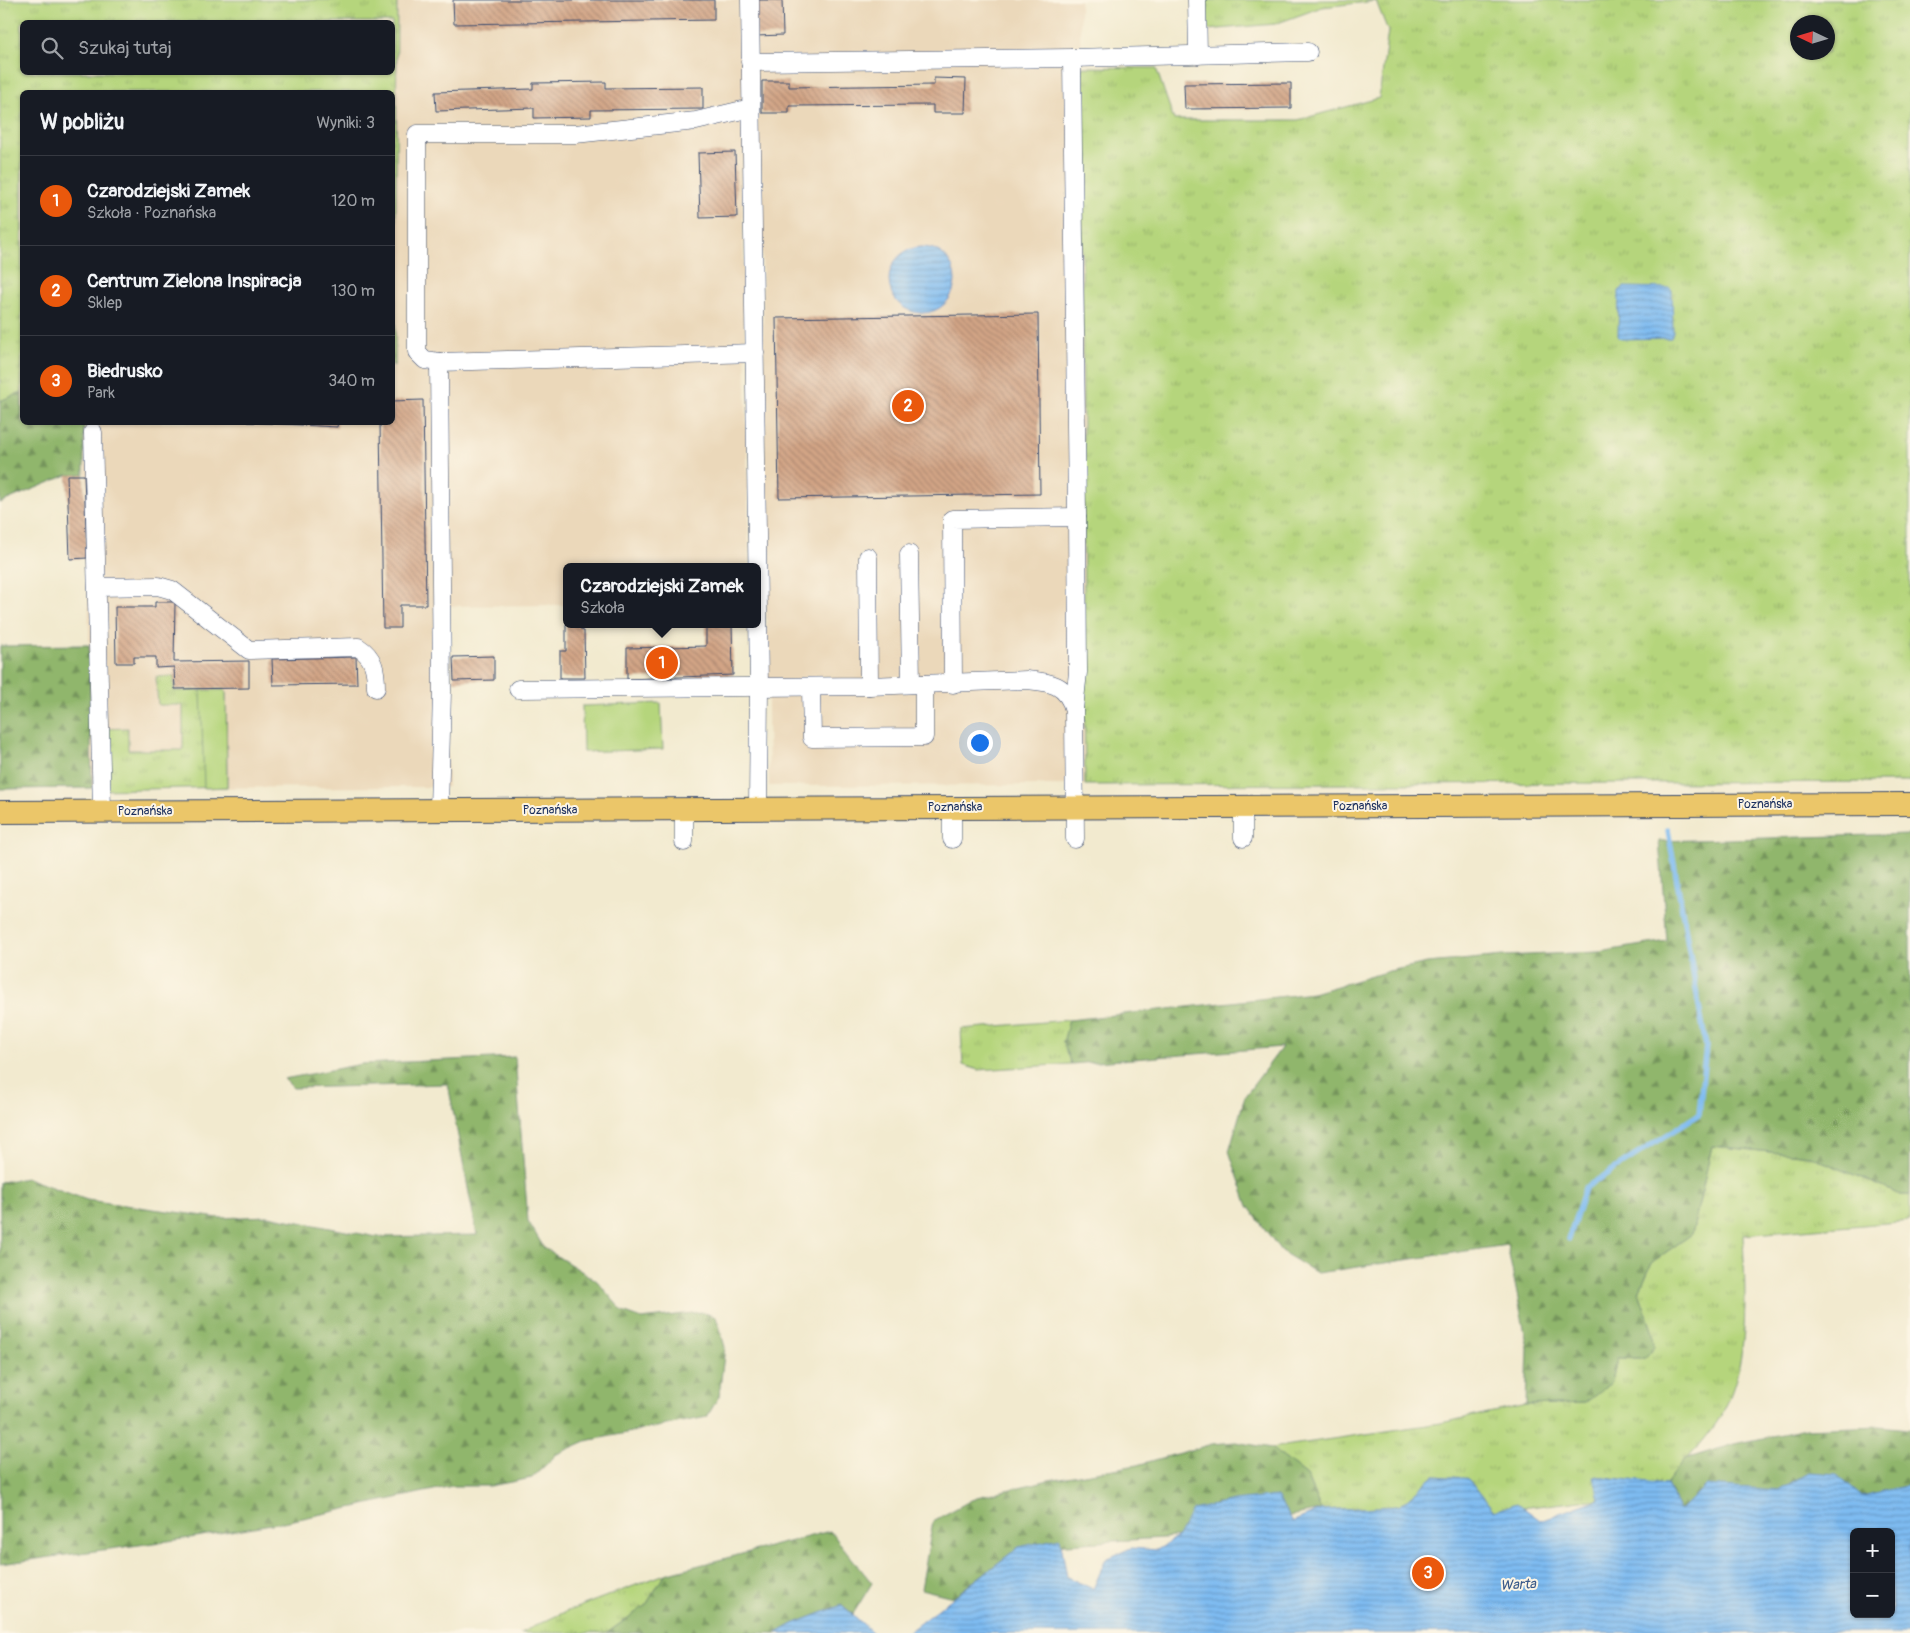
<!DOCTYPE html>
<html lang="pl">
<meta charset="utf-8">
<style>
body{margin:0;font-family:Pangolin,sans-serif;background:#242831;color:#f1f3f6}
.controls{position:absolute;right:15px;bottom:15px;display:grid;overflow:hidden;border-radius:8px;box-shadow:0 1px 4px #0004}
.controls button{width:45px;height:45px;display:grid;place-items:center;padding:0;border:0;border-bottom:1px solid #363941;background:#171b24;color:#f1f3f6;font:25px sans-serif}
.compass{position:absolute;left:1790px;top:15px;width:45px;height:45px;border-radius:50%;background:#171b24;box-shadow:0 1px 4px #0004;rotate:274deg}
.you{position:absolute;left:979px;top:742px;width:18px;height:18px;margin:-12px;border:4px solid #fff;border-radius:50%;background:#1a73e8;box-shadow:0 0 0 8px #1a73e833}
.badge{display:grid;place-items:center;width:32px;height:32px;border-radius:50%;background:#ea580c;color:#fff;font-size:16px;font-weight:700}
.pin{position:absolute;translate:-50% -50%;border:2px solid #fff;box-shadow:0 1px 5px #0006}
.popup{position:absolute;left:563px;top:563px;width:198px;height:65px;box-sizing:border-box;display:grid;place-content:center;border-radius:8px;background:#171b24;filter:drop-shadow(0 1px 4px #0005);font-size:16px;white-space:nowrap;color:#9ea1a6}
.popup b{font-size:19px;color:#f1f3f6}
.popup::after{content:'';position:absolute;left:50%;top:100%;margin-left:-10px;border:10px solid transparent;border-top-color:#171b24}
.list{margin:0;padding:0;list-style:none}
h2{display:flex;justify-content:space-between;align-items:center;height:65px;margin:0;padding:0 20px;font-size:21px}
h2 small{font-size:16px;font-weight:400;color:#9ea1a6}
.list li{display:grid;grid-template-columns:32px 1fr auto;gap:15px;align-items:center;box-sizing:border-box;height:90px;padding:0 20px;border-top:1px solid #363941}
.list b{display:block;font-size:19px;white-space:nowrap}
.list p{margin:0;font-size:16px;white-space:nowrap;color:#9ea1a6}
.list em{font-size:16px;font-style:normal;color:#9ea1a6}
.icon{flex:none;width:28px;height:28px;fill:none;stroke:currentColor;stroke-width:2;stroke-linecap:round;stroke-linejoin:round}
.map{position:relative;flex:none;width:1910px;height:1633px;overflow:hidden}
.search{position:absolute;background:#171b24;box-shadow:0 1px 4px #0004;left:20px;top:20px;width:375px;height:55px;display:flex;align-items:center;gap:12px;box-sizing:border-box;padding:0 18px;border-radius:8px;color:#9ea1a6;font-size:19px}
.panel{position:absolute;background:#171b24;box-shadow:0 1px 4px #0004;left:20px;top:90px;width:375px;height:335px;border-radius:8px}
.map>svg:first-child{display:block}
.built{fill:#ebd8ba}
.grass{fill:url(#grass-tufts);stroke:#68826d;fill-rule:evenodd}
.forest{fill:url(#forest-firs);stroke:#567265}
.green{fill:#b5d57c;stroke:#68826d}
.water{fill:url(#water-rules);stroke:#4c75a8;fill-rule:evenodd}
.lines{fill:none;stroke-linecap:round;stroke-linejoin:round}
.stream{stroke:#7ebbf1;stroke-width:5.5}
.building{fill:url(#building-back-hatch)}
.minor-casing{stroke:#3b4b6f;stroke-width:19}
.major-casing{stroke:#3b4b6f;stroke-width:24}
.minor{stroke:#fff;stroke-width:18}
.major{stroke:#ebc669;stroke-width:22}
.labels{text-anchor:middle;stroke-width:4;stroke-linejoin:round;paint-order:stroke}
.street-label{font-size:12px;fill:#1b2f5e;stroke:#fcf5e5}
.water-label{font-size:14px;font-style:italic;fill:#39598a;stroke:#fcf5e5}
</style>
<div class="map">
<svg width="1910" height="1633" viewBox="0 0 1910 1633">
<defs>
<pattern id="grass-tufts" width="24" height="20" patternUnits="userSpaceOnUse" patternTransform="scale(1.25)"><rect width="24" height="20" fill="#b5d57c"/><path d="M3 7l-1-3M5 7V3M7 7l1-3M15 17l-1-3M17 17v-4M19 17l1-3" fill="none" stroke="#9bb76e"/></pattern>
<pattern id="forest-firs" width="22" height="20" patternUnits="userSpaceOnUse" patternTransform="scale(1.25)"><rect width="22" height="20" fill="#90b66c"/><path d="M5 1l3.5 6h-7zM16 11l3.5 6h-7z" fill="#75945c"/></pattern>
<pattern id="water-rules" width="6" height="5" patternUnits="userSpaceOnUse" patternTransform="scale(1.25)"><rect width="6" height="5" fill="#7ebbf1"/><path d="M0 2.5h6" fill="none" stroke="#6698c6"/></pattern>
<pattern id="building-back-hatch" width="6" height="6" patternUnits="userSpaceOnUse" patternTransform="scale(1.25)"><rect width="6" height="6" fill="#d2a485"/><path d="M-1 5l2 2M0 0l6 6M5-1l2 2" fill="none" stroke="#aa8670"/></pattern>
</defs>
<rect width="100%" height="100%" fill="#fcf5e5"/>
<filter id="ink" filterUnits="userSpaceOnUse"><feTurbulence type="fractalNoise" baseFrequency=".02" numOctaves="2"/><feDisplacementMap in="SourceGraphic" scale="10" xChannelSelector="R" yChannelSelector="G"/><feConvolveMatrix kernelMatrix="1 2 1 2 8 2 1 2 1" color-interpolation-filters="sRGB"/></filter>
<filter id="wash" filterUnits="userSpaceOnUse"><feTurbulence type="fractalNoise" baseFrequency=".0096" numOctaves="4" result="noise"/><feDisplacementMap in="SourceGraphic" scale="20" xChannelSelector="R" yChannelSelector="G"/><feGaussianBlur stdDeviation="1.12" result="paint"/><feColorMatrix in="noise" values="0 0 0 0 0 0 0 0 0 0 0 0 0 0 0 0 0 1.4 0 .05"/><feComposite in="paint" operator="in"/></filter>
<g filter="url(#wash)">
<rect width="100%" height="100%" fill="#f2eacf"/>
<path class="built" d="M397 0H1080L1085 785 769 786 761 167 742 166 749 567H567V605L446 606 448 787 92 788 85 423 392 422V365L395 364Z"/>
<g class="grass">
<path d="M0 0H397L395 365H392V92H22V392L0 401ZM22 22H392V72H22Z"/>
<path d="M1206 0H1910V782L1085 785 1081 67 1156 68 1174 120H1298L1379 98 1388 31 1376 1 1322 7 1275 24 1207 30ZM1798 22H1828V52H1798Z"/>
<path d="M174 676V691L226 690 227 787 102 790 101 729 128 728V750H183V705H158L156 677Z"/>
<path d="M1069 1020 1063 1043 1071 1064 979 1070 963 1065 961 1029Z"/>
<path d="M1712 1146 1810 1156 1901 1195H1910V1221L1743 1235C1745 1293 1751 1358 1723 1412 1709 1438 1684 1461 1666 1484L1595 1476 1599 1499 1494 1511 1468 1478 1434 1476 1399 1506 1321 1510 1306 1475 1271 1448 1441 1423 1526 1405 1585 1403 1612 1382 1617 1358H1645L1653 1333 1639 1292 1652 1262 1692 1234Z"/>
<path d="M665 1574 646 1605 607 1633H520L560 1614Z"/>
</g>
<g class="forest">
<path d="M22 392V422L84 423V475H67L0 503V401Z"/>
<path d="M89 645 92 788 0 789V646Z"/>
<path d="M1910 834V1195H1901L1810 1156 1712 1146 1692 1234 1652 1262 1639 1292 1653 1333 1654 1347 1645 1358H1617L1612 1382 1585 1403 1526 1405 1528 1348 1507 1245 1317 1273 1281 1251 1248 1206 1229 1151 1245 1096 1282 1047 1071 1064 1063 1043 1069 1020 1313 993 1389 971 1427 963 1503 956 1599 952 1667 941 1659 841Z"/>
<path d="M515 1057 528 1221 544 1248 597 1281 623 1312 642 1319 701 1312 716 1317 725 1347 719 1396 707 1417 586 1441 557 1454 532 1478 490 1486H452L294 1520 190 1538 0 1564V1182L27 1178 87 1200 219 1218 268 1216 377 1237 477 1235 448 1084 293 1088 284 1079 362 1064Z"/>
<path d="M1879 1426 1910 1429V1485L1862 1496 1778 1490 1680 1511 1666 1484 1685 1459 1735 1444 1806 1429Z"/>
<path d="M1236 1442 1271 1448 1306 1475 1321 1510 1178 1537 1019 1547 953 1597 921 1589 933 1521 977 1497 1049 1480 1137 1465 1212 1444Z"/>
<path d="M830 1531 872 1583 853 1614 842 1605 793 1624 777 1633H607L646 1605 665 1574Z"/>
</g>
<g class="green">
<path d="M201 690H226L227 787 204 788Z"/>
<path d="M661 703 663 749 583 752 582 706Z"/>
</g>
<g class="water">
<circle cx="922" cy="280" r="33"/>
<path d="M1624 287 1670 288 1672 290 1673 332 1671 338 1621 339 1618 336 1619 291Z"/>
<path d="M1809 1473 1838 1475 1862 1496 1910 1485V1633H907L1019 1547 1060 1538 1067 1577 1093 1589 1106 1559 1131 1548 1157 1550 1178 1537 1192 1510 1234 1501 1277 1496 1292 1522 1321 1510 1399 1506 1434 1476 1468 1478 1494 1511 1517 1503 1540 1520 1599 1499 1594 1476 1666 1484 1680 1511 1706 1485 1778 1490ZM1854 1532H1891V1614H1854Z"/>
<path d="M842 1605 873 1633H777L793 1624Z"/>
</g>
<g class="lines">
<path class="stream" d="M1569 1239 1585 1188 1699 1114 1706 1046 1668 830"/>
</g>
<g id="blocks">
<g class="building">
<path d="M453 0H714V20L454 24Z"/>
<path d="M755 0H782L783 35 756 36Z"/>
<path d="M934 78 966 79 965 113H933V105L789 106V113H762V81H789V87L934 85Z"/>
<path d="M606 82V88L703 87V109L591 110V117L534 118V108L436 111 435 92 533 89V83Z"/>
<path d="M1291 83V108L1185 109 1184 84Z"/>
<path d="M735 152 737 217 700 218 698 153Z"/>
<path d="M1038 314 1040 494 779 498 776 318Z"/>
<path d="M423 400 426 605H400V628H383L380 422H392V401Z"/>
<path d="M248 422H338L337 427Z"/>
<path d="M67 475H84L87 558 70 559Z"/>
<path d="M155 602H175L174 662 249 661V688L175 689 174 667 156 668V657H134V663H116L115 607H155Z"/>
<path d="M566 624H581V630L584 631 585 678H560V651H566Z"/>
<path d="M706 624H732L733 675 627 679V648L706 646Z"/>
<path d="M494 656V680L454 681 453 657Z"/>
<path d="M356 657 357 684 273 685 272 659Z"/>
</g>
</g>
</g>
<g filter="url(#ink)">
<use href="#blocks" fill-opacity="0" stroke="#3b4b6f" stroke-width="1"/>
<g class="lines">
<g class="minor-casing">
<g id="minor">
<path d="M750 0 759 687 758 808"/>
<path d="M1197 0 1198 55"/>
<path d="M1072 58 1077 517"/>
<path d="M750 62 1072 58 1308 52"/>
<path d="M439 362 425 360 417 352V134H575L696 121 751 108"/>
<path d="M93 432 102 811"/>
<path d="M909 554 911 684"/>
<path d="M868 557 869 686"/>
<path d="M97 587 158 586 172 590 249 650 358 647C374 657 376 670 376 688"/>
<path d="M953 684 952 519 1077 517 1078 672 1074 709"/>
<path d="M811 687 812 738 924 737V684"/>
<path d="M518 689 869 686 1027 680C1050 682 1067 684 1074 710L1075 839"/>
<path d="M684 809V842"/>
<path d="M439 810 442 691 439 362 755 353"/>
<path d="M1243 838V806"/>
<path d="M952 839V807"/>
</g>
</g>
<g class="major-casing">
<path id="major" d="M0 812 1910 804"/>
</g>
<use href="#minor" class="minor"/>
<use href="#major" class="major"/>
</g>
</g>
<g class="labels">
<g class="street-label">
<text x="1765" y="808">Poznańska</text>
<text x="1360" y="810">Poznańska</text>
<text x="955" y="811">Poznańska</text>
<text x="550" y="814">Poznańska</text>
<text x="145" y="815">Poznańska</text>
</g>
<g class="water-label">
<text transform="translate(1518 1584) rotate(-3)" y="5">Warta</text>
</g>
</g>
</svg>
<div class="controls">
<button>+</button>
<button>−</button>
</div>
<svg class="compass" viewBox="-18 -18 36 36"><path d="M0-13l5 13h-10z" fill="#e53935"/><path d="M0 13l5-13h-10z" fill="#9ea1a6"/></svg>
<div class="you"></div>
<div class="pin badge" style="left:662px;top:663px">1</div>
<div class="popup"><b>Czarodziejski Zamek</b>Szkoła</div>
<div class="pin badge" style="left:908px;top:406px">2</div>
<div class="pin badge" style="left:1428px;top:1573px">3</div>
<div class="search"><svg class="icon" aria-label="search" viewBox="0 0 24 24"><circle cx="10" cy="10" r="6"/><path d="M15 15l6 6"/></svg>Szukaj tutaj</div>
<section class="panel">
<h2>W pobliżu<small>Wyniki: 3</small></h2>
<ul class="list">
<li><span class="badge">1</span><div><b>Czarodziejski Zamek</b><p>Szkoła · Poznańska</p></div><em>120 m</em></li>
<li><span class="badge">2</span><div><b>Centrum Zielona Inspiracja</b><p>Sklep</p></div><em>130 m</em></li>
<li><span class="badge">3</span><div><b>Biedrusko</b><p>Park</p></div><em>340 m</em></li>
</ul>
</section>
</div>
